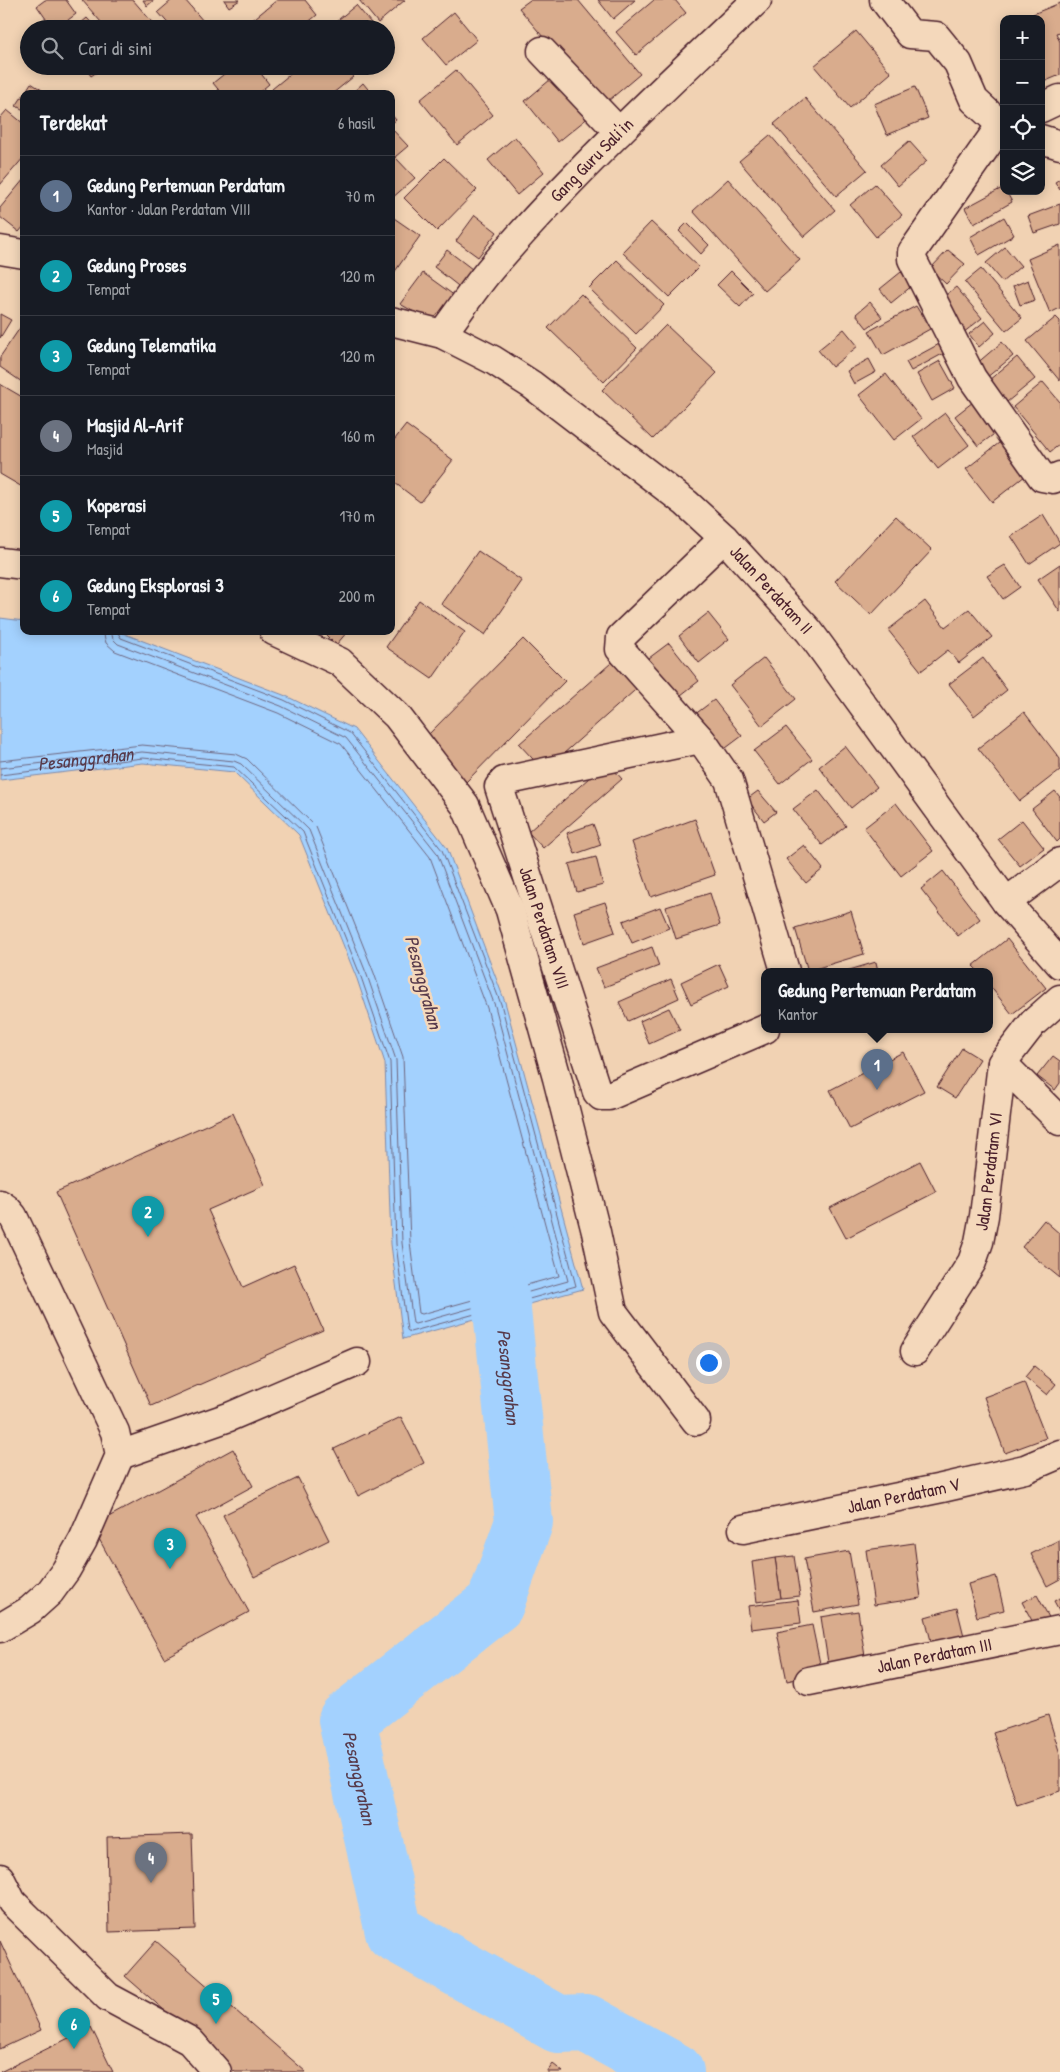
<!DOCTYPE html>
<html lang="id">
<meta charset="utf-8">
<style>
body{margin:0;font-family:"Patrick Hand",sans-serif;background:#20242c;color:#f1f3f6}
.controls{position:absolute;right:15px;top:15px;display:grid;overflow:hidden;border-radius:10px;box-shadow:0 2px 12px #0003}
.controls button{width:45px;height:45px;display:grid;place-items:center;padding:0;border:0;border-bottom:1px solid #363941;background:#171b24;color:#f1f3f6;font:25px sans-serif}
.you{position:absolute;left:708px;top:1362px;width:18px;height:18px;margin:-12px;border:4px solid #fff;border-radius:50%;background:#1a73e8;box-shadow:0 0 0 8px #1a73e833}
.badge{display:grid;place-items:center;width:32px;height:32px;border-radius:50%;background:#a6949b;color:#fff;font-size:16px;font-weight:700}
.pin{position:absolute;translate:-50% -41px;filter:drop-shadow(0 1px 2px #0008)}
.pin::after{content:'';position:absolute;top:26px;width:18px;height:15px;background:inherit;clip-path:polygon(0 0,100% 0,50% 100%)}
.popup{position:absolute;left:761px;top:968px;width:232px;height:65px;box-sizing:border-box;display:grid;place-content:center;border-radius:10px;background:#171b24;filter:drop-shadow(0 1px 4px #0005);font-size:16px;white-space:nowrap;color:#9ea1a6}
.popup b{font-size:19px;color:#f1f3f6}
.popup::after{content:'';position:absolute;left:50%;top:100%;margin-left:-10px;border:10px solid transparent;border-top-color:#171b24}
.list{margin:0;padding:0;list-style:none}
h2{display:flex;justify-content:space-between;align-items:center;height:65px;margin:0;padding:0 20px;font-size:21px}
h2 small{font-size:16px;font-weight:400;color:#9ea1a6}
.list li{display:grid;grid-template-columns:32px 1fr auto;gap:15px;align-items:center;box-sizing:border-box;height:80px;padding:0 20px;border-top:1px solid #363941}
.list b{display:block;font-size:19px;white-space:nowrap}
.list p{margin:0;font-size:16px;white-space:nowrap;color:#9ea1a6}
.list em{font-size:16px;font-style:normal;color:#9ea1a6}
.icon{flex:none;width:28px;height:28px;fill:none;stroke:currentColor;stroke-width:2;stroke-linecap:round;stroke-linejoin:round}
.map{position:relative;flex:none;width:1060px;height:2072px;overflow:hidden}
.search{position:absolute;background:#171b24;box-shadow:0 2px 12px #0003;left:20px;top:20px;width:375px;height:55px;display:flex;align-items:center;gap:12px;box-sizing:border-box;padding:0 18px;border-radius:28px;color:#9ea1a6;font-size:19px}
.panel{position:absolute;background:#171b24;box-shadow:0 2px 12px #0003;left:20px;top:90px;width:375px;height:545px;border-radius:10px}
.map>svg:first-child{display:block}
.water{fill:#a3d1fe;stroke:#7f8aaa}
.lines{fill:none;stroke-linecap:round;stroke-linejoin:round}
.shore{stroke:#6e667f;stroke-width:1}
.river{stroke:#a3d1fe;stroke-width:58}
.building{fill:#d9ac8d;stroke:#4a1f2b}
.minor-casing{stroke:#4a1f2b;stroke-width:31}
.minor{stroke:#f4d8bb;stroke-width:28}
.labels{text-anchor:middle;stroke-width:5;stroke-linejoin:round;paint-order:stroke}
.street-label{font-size:18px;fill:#4a1f2b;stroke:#f4d8bb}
.water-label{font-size:19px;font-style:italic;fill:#573a4b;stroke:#f4d8bb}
</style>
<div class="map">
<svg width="1060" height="2072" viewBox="0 0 1060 2072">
<rect width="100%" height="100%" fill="#f1d2b3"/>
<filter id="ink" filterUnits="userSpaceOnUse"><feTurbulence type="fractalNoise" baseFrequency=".02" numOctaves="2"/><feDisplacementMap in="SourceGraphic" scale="10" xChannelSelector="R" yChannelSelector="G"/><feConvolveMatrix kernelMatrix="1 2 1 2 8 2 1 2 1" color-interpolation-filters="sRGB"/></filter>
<g filter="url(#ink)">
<path class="water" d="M0 618 24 621V631H117L286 696 354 729 447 848 505 1002 583 1289 403 1339 391 1244 385 1063 357 979 299 835 234 772 143 763 0 780Z"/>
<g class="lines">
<g class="shore">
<path d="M0 761 142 745 236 754 247 759 316 827 374 973 403 1057 410 1242 419 1313 422 1314 559 1276 487 1008 430 857 341 744 278 713 115 651 106 643 103 631"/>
<path id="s1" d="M0 768 142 752 234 761 241 764 309 830 367 975 396 1060 402 1243 413 1323 415 1324 568 1281 495 1006 437 853 346 738 281 706 118 644 113 639 111 631"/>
<path d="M0 775 143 758 234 767 303 832 361 977 390 1062 396 1244 407 1330 410 1332 576 1286 501 1004 442 850 350 733 284 700 121 638 117 631"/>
</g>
<path class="river" id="s2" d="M486 1233 501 1301 524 1522 495 1604 347 1720 394 1932 558 2024 586 2023 675 2072"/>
</g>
<g class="building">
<path d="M45 0H66L76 14 56 29H53L37 6Z"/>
<path d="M82 0H133L158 29H107Z"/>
<path d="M143 0H154L147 6Z"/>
<path d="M172 0H185L210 29H173L158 12Z"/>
<path d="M224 0H240L229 7Z"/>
<path d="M277 0H305L317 15 300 29H256L250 22Z"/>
<path d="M359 0H405L378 23Z"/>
<path d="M530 0H578L640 74 601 107 519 8Z"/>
<path d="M598 0H635L613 19Z"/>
<path d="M654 0H675L686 13 636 55 616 32Z"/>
<path d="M1060 3V32L1056 33 1060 42V75L1041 83V19H1034L1033 14Z"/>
<path d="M356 5 376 29H327Z"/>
<path d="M454 12 477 40 446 65 423 38Z"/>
<path d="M87 18 97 29H74Z"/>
<path d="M856 31 891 73 850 108 814 66Z"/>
<path d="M84 66H106L91 76Z"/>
<path d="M234 66H255L269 84 257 94H222L213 83Z"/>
<path d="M300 66H344L353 77 332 94H275L272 89Z"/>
<path d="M456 70 493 115 457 145 420 100Z"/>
<path d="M557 74 590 116 558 142 525 101Z"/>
<path d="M31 83 48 94H24Z"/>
<path d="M363 83 372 94H351Z"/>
<path d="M915 87 928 118 887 135 874 104Z"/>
<path d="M24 94V110L16 106Z"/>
<path d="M805 98 867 170 836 196 774 124Z"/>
<path d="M7 110 24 124V157L0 185V118Z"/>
<path d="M391 114 396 120 391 124Z"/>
<path d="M391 128 408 146 395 157 415 178 391 199Z"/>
<path d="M770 135 835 210 804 237 739 161Z"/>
<path d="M515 137 544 172 517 195 488 160Z"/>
<path d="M909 141 927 161 898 186 881 165Z"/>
<path d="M444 158 477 190 437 231 404 198Z"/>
<path d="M24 179V226L19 232 0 217V208Z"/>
<path d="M728 179 800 260 765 291 693 211Z"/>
<path d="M1060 179V190L1055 182Z"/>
<path d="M875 184 902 215 876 237 850 205Z"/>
<path d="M1004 187V191H1006L1012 202 974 224 965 208Z"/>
<path d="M1060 204V224L1034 233 1028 216Z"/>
<path d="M475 215 497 232 478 257 456 241Z"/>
<path d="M391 216 420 236 391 277Z"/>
<path d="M1004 217 1014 235 979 255 970 237Z"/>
<path d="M651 222 699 267 669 297 622 252Z"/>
<path d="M687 223 709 245 701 254 679 231Z"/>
<path d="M1060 245V308L1050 313 1028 259Z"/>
<path d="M1005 247 1021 266 1002 282 986 263Z"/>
<path d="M447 250 476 272 462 289 434 267Z"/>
<path d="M948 250 965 264 946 284 930 269Z"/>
<path d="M617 260 664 305 636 334 589 288Z"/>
<path d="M981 269 1022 318 1006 331 965 282Z"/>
<path d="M731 271 753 293 740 307 717 285Z"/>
<path d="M901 272 913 285 891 303 880 289Z"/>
<path d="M423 273 455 296 432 322 400 304Z"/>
<path d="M1028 280 1035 300 1020 305 1013 286Z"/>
<path d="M956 287 982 318 963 333 937 302Z"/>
<path d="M581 294 637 348 604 382 548 328Z"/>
<path d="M870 302 882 317 867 328 856 314Z"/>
<path d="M916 306 930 329 883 355 869 331Z"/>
<path d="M0 314 11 320 0 338Z"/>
<path d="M1056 317 1060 321V381L1027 341Z"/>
<path d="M985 321 995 333 979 347 969 334Z"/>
<path d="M24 322V379L22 382 0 367V357Z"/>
<path d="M666 325 717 373 653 439 602 390Z"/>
<path d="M844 329 858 346 832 367 818 350Z"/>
<path d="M943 342 948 351 911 371 906 362Z"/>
<path d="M1002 342 1013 356 986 378 975 365Z"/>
<path d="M1017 357 1035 379 1007 402 989 380Z"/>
<path d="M869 359 876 372 854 384 847 371Z"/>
<path d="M940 361 955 388 932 401 917 374Z"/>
<path d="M886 374 921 419 894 440 859 395Z"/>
<path d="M1043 382 1060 402V444L1050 452 1013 407Z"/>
<path d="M0 384 24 398V488L0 474Z"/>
<path d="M973 402 997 432 978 446 955 416Z"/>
<path d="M945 413 969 445 938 469 913 437Z"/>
<path d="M406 425 453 460 420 502 391 480V444Z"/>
<path d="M1004 439 1030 472 992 502 966 469Z"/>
<path d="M1043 515 1060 543 1029 564 1011 536Z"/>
<path d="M896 516 932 550 871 615 835 581Z"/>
<path d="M478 551 522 581 485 635 441 604Z"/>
<path d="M1060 564V612L1038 579Z"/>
<path d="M1005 565 1020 587 1003 599 987 576Z"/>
<path d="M419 600 465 632 432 679 386 647Z"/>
<path d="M925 601 945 627 969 609 992 637 959 663 948 650 921 671 888 630Z"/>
<path d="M708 613 729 639 699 663 679 636Z"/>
<path d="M322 631H348L336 645Z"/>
<path d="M523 639 565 681 465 783 422 741Z"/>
<path d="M669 643 699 681 672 702 641 664Z"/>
<path d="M619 656 643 683 544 771 519 744Z"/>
<path d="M764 658 796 699 762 726 730 685Z"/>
<path d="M983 658 1007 690 974 716 949 684Z"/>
<path d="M714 700 742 736 718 754 690 718Z"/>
<path d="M1024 712 1060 759V770L1020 801 978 748Z"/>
<path d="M786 727 812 759 780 784 754 751Z"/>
<path d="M845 746 877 787 851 808 819 767Z"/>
<path d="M607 762 622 779 543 848 528 832Z"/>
<path d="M818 790 846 826 822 845 793 809Z"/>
<path d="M758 791 776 812 764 821 747 799Z"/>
<path d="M1055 791 1060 797V839L1057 842 1032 809Z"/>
<path d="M896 803 933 851 901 876 864 828Z"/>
<path d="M695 819 715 875 651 897 632 842Z"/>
<path d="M1022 820 1044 848 1020 866 998 839Z"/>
<path d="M593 824 601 845 575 854 567 833Z"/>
<path d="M804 845 823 869 806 883 786 859Z"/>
<path d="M596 857 603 885 577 892 569 864Z"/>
<path d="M943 871 980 919 958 936 921 889Z"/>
<path d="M710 893 720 925 676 939 666 907Z"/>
<path d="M605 902 615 932 584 943 574 912Z"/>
<path d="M660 907 669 928 632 943 623 921Z"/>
<path d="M851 911 864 954 808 971 795 928Z"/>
<path d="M1007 939 1046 988 1012 1014 990 986V971H978L973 966Z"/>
<path d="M652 947 659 966 604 987 596 968Z"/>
<path d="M876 962 878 971H846Z"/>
<path d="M719 964 729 986 691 1004 681 982Z"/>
<path d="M671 979 679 998 628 1021 619 1002Z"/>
<path d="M669 1008 680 1030 649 1044 640 1021Z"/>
<path d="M962 1048 980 1059 955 1098 937 1087Z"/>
<path d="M903 1052 924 1091 850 1129 830 1090Z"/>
<path d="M1053 1056 1060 1061V1083L1055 1090 1037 1076Z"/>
<path d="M233 1113 265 1185 208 1210 243 1287 294 1264 323 1330 151 1406 56 1192Z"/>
<path d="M920 1161 936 1192 846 1238 830 1208Z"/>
<path d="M1044 1220 1060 1234V1278L1022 1247Z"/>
<path d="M1034 1366 1056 1384 1047 1395 1025 1377Z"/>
<path d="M1024 1382 1046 1438 1005 1453 984 1397Z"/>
<path d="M401 1417 424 1463 358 1496 334 1449Z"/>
<path d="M233 1449 253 1486 196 1517 249 1612 164 1658 92 1526Z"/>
<path d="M298 1478 329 1540 254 1577 223 1515Z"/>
<path d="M1059 1540 1060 1579 1047 1586 1031 1554Z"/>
<path d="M914 1543 921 1598 874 1605 866 1550Z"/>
<path d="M849 1551 858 1604 814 1612 804 1559Z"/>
<path d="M794 1556 800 1596 781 1598 775 1558Z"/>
<path d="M775 1558 781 1598 757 1602 752 1562Z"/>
<path d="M996 1576 1004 1610 977 1617 968 1584Z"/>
<path d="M1037 1595 1052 1623 1037 1630 1022 1602Z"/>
<path d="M1060 1598V1612L1054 1601Z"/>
<path d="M798 1600 801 1623 751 1629 748 1606Z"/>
<path d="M957 1608 966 1644 934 1653 925 1617Z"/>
<path d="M858 1611 866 1663 829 1669 821 1617Z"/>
<path d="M812 1625 822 1673 787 1681 777 1632Z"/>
<path d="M1048 1715 1060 1754V1791L1017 1805 993 1733Z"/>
<path d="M192 1834 195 1929 109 1932 107 1837Z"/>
<path d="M0 1941 41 2030 0 2049Z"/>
<path d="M156 1941 306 2072H235L125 1976Z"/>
<path d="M91 2027 113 2072H0Z"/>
<path d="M553 2064 563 2072H547Z"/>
</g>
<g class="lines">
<g class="minor-casing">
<g id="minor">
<path d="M884 0 910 34 936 36 958 63 974 100 1001 125 1004 124"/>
<path d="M542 51 619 132"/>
<path d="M1041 108 1060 99"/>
<path d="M1004 126 1001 125 917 245 912 252V259L972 378 1042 477 1053 479 1060 476"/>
<path d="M1041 139 1060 145"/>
<path d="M0 250 24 254"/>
<path id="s3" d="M391 321 442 334 493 360 532 385 686 503 724 538 809 631 1006 902 1060 964"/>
<path id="s4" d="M442 334C459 312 474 288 492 267 574 172 666 86 757 0"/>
<path d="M724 538 621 637 620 649 702 741 729 780 785 971"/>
<path d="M0 562 24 565"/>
<path d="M274 631 340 662 397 716 465 805 510 910 557 1078 596 1232 613 1312 696 1421"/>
<path id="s5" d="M700 739 504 781 499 787 597 1092 601 1096H609L765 1029"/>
<path d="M1006 902 1060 862"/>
<path d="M1002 1063 1060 1121"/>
<path d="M0 1204 7 1209 13 1216 115 1432 120 1455 83 1540 66 1570 50 1592 30 1610 0 1628"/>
<path id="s6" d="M915 1351 972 1262 979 1242 984 1216 1002 1063 1033 1023 1060 999"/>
<path d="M120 1455 229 1417 357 1362"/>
<path id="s7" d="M743 1529 942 1488 1025 1469 1060 1454"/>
<path id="s8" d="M809 1681 1060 1630"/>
<path d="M0 1878 12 1902 108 1997 190 2041 217 2072"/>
</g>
</g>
<use href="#minor" class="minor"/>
</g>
</g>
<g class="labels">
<g class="street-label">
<text dy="6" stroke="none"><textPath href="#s4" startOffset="230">Gang Guru Sali'in</textPath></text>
<text dy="6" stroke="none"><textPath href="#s3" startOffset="472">Jalan Perdatam II</textPath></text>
<text dy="6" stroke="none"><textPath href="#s5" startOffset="356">Jalan Perdatam VIII</textPath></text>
<text dy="6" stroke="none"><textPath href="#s6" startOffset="198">Jalan Perdatam VI</textPath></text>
<text dy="6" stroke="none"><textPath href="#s7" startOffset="164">Jalan Perdatam V</textPath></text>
<text dy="6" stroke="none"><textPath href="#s8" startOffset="128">Jalan Perdatam III</textPath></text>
</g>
<g class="water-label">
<text dy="7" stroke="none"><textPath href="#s1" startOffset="86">Pesanggrahan</textPath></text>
<text transform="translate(424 982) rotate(75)" y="7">Pesanggrahan</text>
<text dy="7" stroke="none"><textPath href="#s2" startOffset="146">Pesanggrahan</textPath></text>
<text dy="7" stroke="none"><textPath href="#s2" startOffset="626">Pesanggrahan</textPath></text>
</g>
</g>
</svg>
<div class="controls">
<button>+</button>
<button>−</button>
<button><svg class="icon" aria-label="locate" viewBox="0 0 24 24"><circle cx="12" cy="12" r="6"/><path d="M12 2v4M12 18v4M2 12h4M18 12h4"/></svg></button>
<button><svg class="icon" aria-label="layers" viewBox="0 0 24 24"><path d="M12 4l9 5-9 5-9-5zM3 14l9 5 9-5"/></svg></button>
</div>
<div class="you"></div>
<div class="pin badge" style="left:877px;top:1090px;background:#5c6f8a">1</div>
<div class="popup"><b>Gedung Pertemuan Perdatam</b>Kantor</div>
<div class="pin badge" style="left:148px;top:1237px;background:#0f9aa8">2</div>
<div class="pin badge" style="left:170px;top:1569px;background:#0f9aa8">3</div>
<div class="pin badge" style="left:151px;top:1883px;background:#6b7280">4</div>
<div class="pin badge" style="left:216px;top:2024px;background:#0f9aa8">5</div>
<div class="pin badge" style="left:74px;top:2049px;background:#0f9aa8">6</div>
<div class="search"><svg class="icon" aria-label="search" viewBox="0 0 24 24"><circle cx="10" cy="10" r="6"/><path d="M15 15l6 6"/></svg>Cari di sini</div>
<section class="panel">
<h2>Terdekat<small>6 hasil</small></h2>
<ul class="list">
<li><span class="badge" style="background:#5c6f8a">1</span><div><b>Gedung Pertemuan Perdatam</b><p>Kantor · Jalan Perdatam VIII</p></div><em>70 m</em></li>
<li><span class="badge" style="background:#0f9aa8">2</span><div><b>Gedung Proses</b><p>Tempat</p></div><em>120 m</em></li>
<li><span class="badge" style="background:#0f9aa8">3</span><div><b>Gedung Telematika</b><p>Tempat</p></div><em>120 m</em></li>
<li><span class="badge" style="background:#6b7280">4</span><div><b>Masjid Al-Arif</b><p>Masjid</p></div><em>160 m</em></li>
<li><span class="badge" style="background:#0f9aa8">5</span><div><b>Koperasi</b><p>Tempat</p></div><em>170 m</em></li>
<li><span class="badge" style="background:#0f9aa8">6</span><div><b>Gedung Eksplorasi 3</b><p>Tempat</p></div><em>200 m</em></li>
</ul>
</section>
</div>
